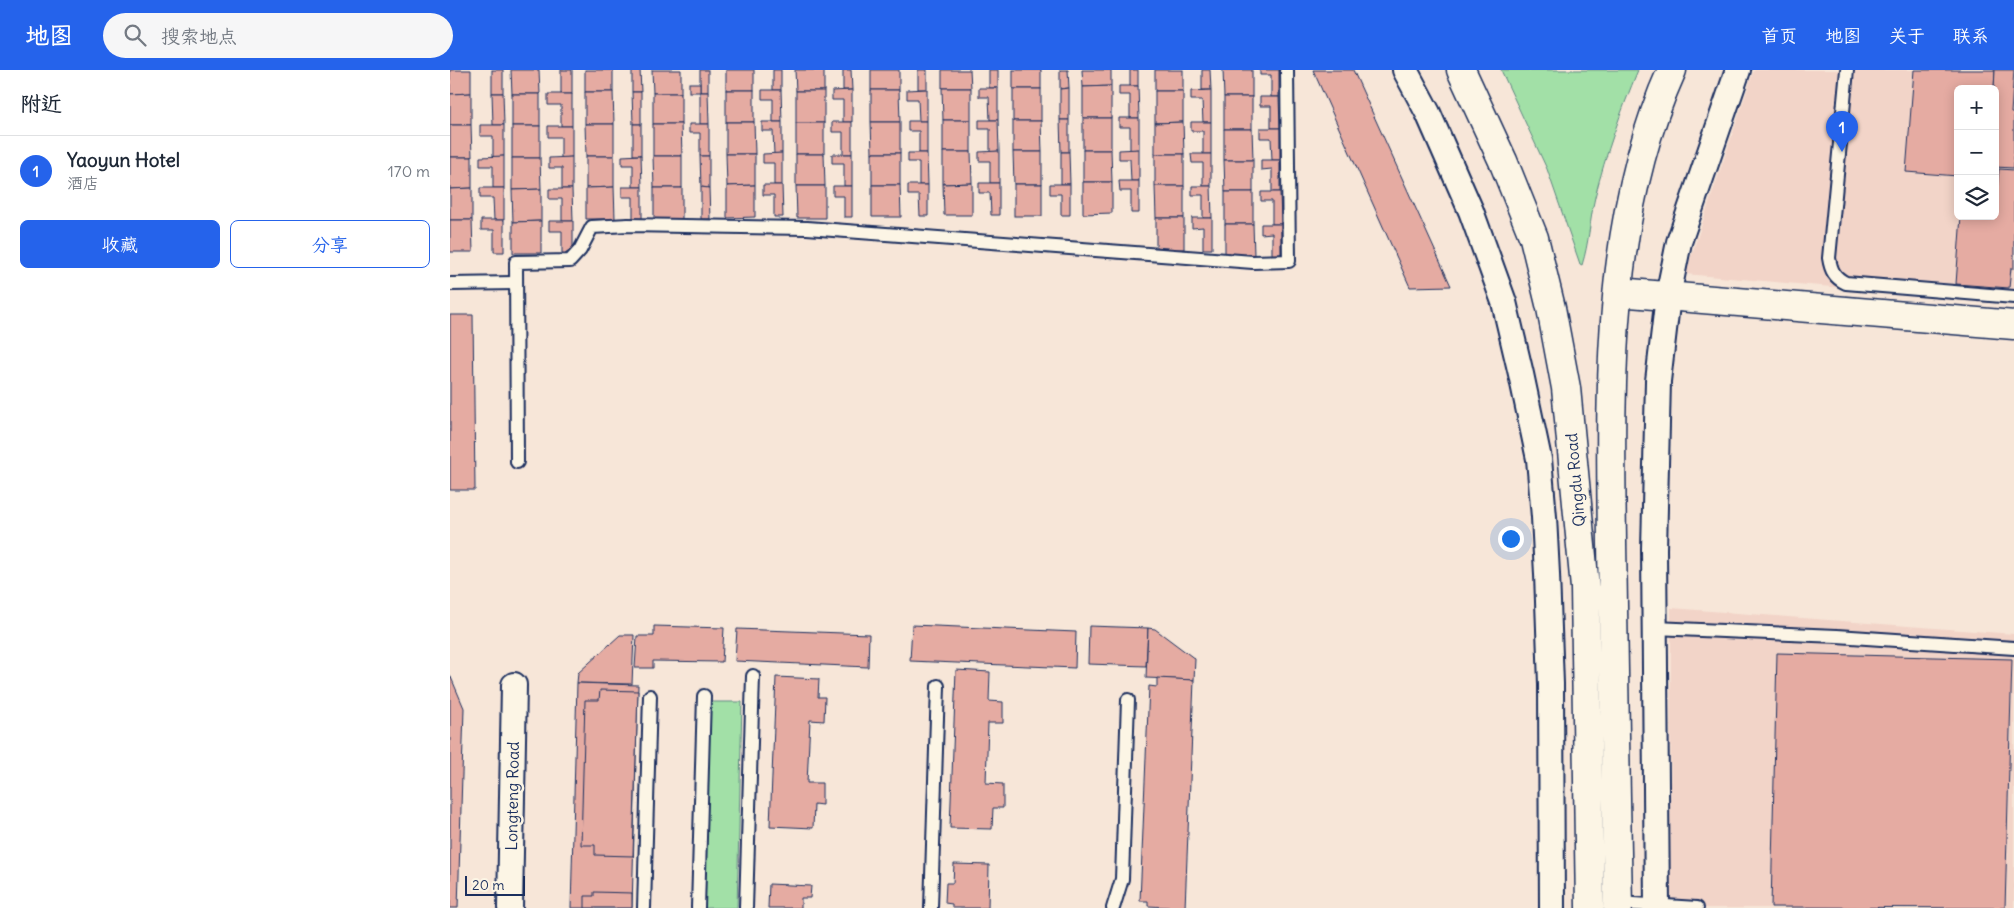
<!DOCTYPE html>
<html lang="zh">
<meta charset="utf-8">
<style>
body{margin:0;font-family:Delius,"LXGW WenKai TC",sans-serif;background:#f6f6f7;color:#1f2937}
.controls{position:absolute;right:15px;top:15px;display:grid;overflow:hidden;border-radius:8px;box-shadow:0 2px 12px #0003}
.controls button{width:45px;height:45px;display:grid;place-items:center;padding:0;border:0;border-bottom:1px solid #e0e1e3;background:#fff;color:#1f2937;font:25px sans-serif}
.scale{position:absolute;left:15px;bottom:12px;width:60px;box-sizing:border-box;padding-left:5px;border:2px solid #1b2f5e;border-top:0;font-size:14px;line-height:18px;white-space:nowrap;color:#1b2f5e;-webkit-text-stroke:4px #fcf5e5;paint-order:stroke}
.you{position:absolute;left:1060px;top:468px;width:18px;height:18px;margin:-12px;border:4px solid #fff;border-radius:50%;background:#1a73e8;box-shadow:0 0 0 8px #1a73e833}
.badge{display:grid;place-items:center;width:32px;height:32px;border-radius:50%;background:#2563eb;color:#fff;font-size:16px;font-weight:700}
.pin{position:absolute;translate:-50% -41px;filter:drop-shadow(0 1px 2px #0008)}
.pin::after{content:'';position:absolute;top:26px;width:18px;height:15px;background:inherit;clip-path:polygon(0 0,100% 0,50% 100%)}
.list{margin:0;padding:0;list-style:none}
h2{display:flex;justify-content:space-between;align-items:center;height:65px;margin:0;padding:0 20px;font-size:21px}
h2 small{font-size:16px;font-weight:400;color:#747a83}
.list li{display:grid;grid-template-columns:32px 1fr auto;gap:15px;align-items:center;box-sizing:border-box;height:70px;padding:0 20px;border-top:1px solid #e0e1e3}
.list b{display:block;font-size:19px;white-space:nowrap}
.list p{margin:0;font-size:16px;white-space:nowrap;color:#747a83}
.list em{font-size:16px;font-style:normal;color:#747a83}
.actions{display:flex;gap:10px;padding:15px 20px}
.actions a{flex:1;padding:11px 0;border:1px solid #2563eb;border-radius:8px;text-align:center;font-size:18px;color:#2563eb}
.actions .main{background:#2563eb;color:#fff}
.icon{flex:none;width:28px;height:28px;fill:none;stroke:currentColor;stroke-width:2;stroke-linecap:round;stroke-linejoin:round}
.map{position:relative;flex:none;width:1564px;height:838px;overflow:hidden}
header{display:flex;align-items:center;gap:30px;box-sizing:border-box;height:70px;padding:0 25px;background:#2563eb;color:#fff}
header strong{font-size:24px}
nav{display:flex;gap:28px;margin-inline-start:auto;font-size:18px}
.search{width:350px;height:45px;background:#f6f6f7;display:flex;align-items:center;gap:12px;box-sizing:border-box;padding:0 18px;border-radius:28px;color:#747a83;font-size:19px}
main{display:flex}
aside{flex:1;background:#fff}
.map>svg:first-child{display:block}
.built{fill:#f2d4c8;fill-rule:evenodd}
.green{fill:#a2e0a7;stroke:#5e8882}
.building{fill:#e5aba2;stroke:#1b2f5e}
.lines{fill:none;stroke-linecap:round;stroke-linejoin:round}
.service-casing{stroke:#1b2f5e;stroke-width:16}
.minor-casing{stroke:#1b2f5e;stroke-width:28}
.tertiary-casing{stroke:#1b2f5e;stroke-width:31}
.trunk-casing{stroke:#1b2f5e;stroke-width:31}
.service{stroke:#fcf5e5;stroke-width:12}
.minor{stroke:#fcf5e5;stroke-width:24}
.tertiary{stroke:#fcf5e5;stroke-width:28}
.trunk{stroke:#fcf5e5;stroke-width:28}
.labels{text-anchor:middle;stroke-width:5;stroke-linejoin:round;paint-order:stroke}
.street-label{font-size:16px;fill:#1b2f5e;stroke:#fcf5e5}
</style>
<header>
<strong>地图</strong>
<div class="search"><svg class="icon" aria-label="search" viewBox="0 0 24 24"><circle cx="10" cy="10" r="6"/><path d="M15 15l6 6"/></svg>搜索地点</div>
<nav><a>首页</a><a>地图</a><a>关于</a><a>联系</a></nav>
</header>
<main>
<aside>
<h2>附近<small></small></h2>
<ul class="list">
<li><span class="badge">1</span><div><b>Yaoyun Hotel</b><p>酒店</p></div><em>170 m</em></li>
</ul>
<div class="actions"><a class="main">收藏</a><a>分享</a></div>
</aside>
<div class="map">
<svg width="1564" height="838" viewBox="0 0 1564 838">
<rect width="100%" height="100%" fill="#f7e6d8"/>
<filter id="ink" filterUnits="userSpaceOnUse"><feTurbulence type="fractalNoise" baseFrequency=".02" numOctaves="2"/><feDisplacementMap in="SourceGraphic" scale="10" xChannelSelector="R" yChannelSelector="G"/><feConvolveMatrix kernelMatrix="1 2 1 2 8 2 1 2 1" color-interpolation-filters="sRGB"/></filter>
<g filter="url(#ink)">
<g class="built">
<path d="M1304 0H1564V233L1235 204ZM1508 19H1545V146H1508Z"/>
<path d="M1221 538 1564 564V838H1220Z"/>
</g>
<g class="green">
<path d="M1051 0H1188C1171 41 1156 83 1145 127 1140 149 1139 173 1132 195L1130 194 1097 99Z"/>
<path d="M259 632H292L287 838H254Z"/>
</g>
<g class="building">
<path d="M0 0H21V23L0 24Z"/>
<rect x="42" y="0" width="11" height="23"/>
<path d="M61 0H89L90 24H62Z"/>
<rect x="111" y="0" width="11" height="24"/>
<rect x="135" y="0" width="28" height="22"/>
<path d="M182 0H190L191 22H182Z"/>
<path d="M202 0H231V23H203Z"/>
<rect x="250" y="0" width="8" height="22"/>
<rect x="276" y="0" width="28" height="20"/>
<rect x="323" y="0" width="8" height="20"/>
<path d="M345 0H374V21H346Z"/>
<path d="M393 0H401L402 20H393Z"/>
<rect x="421" y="0" width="28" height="20"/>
<rect x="468" y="0" width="9" height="19"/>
<path d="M492 0H520L521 18H492Z"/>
<rect x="539" y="0" width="9" height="18"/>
<rect x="563" y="0" width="28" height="19"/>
<path d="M610 0H618L619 18 610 19Z"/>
<path d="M632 0H661V16L633 17Z"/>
<rect x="680" y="0" width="8" height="16"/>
<rect x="705" y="0" width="28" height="21"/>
<path d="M752 0H760L761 20H752Z"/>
<path d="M773 0H802V27H774Z"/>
<path d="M810 0H829V27H821V5H810Z"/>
<path d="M863 0H903L1001 216 960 217Z"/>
<path d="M1464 0H1545L1544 19H1508V106L1456 102Z"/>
<path d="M1545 0H1564L1561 43H1564V98L1545 97V19H1544Z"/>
<rect x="239" y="13" width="11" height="9"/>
<path d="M661 16V48H633V17Z"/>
<path d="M669 16H688L689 48H680V25H669Z"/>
<path d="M492 18H521V50H493Z"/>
<path d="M529 18H548V50H540L539 27H529Z"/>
<path d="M619 18V50H610V19Z"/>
<path d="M477 19V51H469L468 29H457V20Z"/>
<rect x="563" y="19" width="28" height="32"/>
<rect x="276" y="20" width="28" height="32"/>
<path d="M312 20H331L332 52H323V29H312Z"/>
<path d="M402 20V52H393V30H382V21Z"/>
<path d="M421 20H449L450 52H421Z"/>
<path d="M761 20V52H753L752 30H741V21Z"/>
<rect x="346" y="21" width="28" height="32"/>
<path d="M705 21H733V52L705 53Z"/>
<path d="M135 22H163L164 54H135Z"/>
<path d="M182 22H191V54H183Z"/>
<path d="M250 22H258L259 54H250Z"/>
<path d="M21 23V55H0V24Z"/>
<path d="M42 23H53L54 55H43Z"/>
<rect x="203" y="23" width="28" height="31"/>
<rect x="62" y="24" width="28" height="32"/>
<path d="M98 24H122V56H111V35H98Z"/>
<rect x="774" y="27" width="28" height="32"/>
<path d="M810 27H829L830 58H821V36H810Z"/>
<rect x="633" y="48" width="28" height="32"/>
<path d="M669 48H689V79L680 80V57H669Z"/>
<rect x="493" y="50" width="28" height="32"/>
<path d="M529 50H548L549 81 540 82V59H529Z"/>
<path d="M610 50H619V82H611Z"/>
<path d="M458 51H477V83H469V61H458Z"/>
<path d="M563 51H591L592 82H563Z"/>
<path d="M276 52H304L305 84H276Z"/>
<path d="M312 52H332V83L324 84 323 61H312Z"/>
<path d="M382 52H402V84H393V62H382Z"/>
<path d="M421 52H450V83H422Z"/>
<path d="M733 52 734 84H705V53Z"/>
<path d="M741 52H761V84H753V61H741Z"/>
<rect x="346" y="53" width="28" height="31"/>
<path d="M135 54H164V86H136Z"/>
<rect x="183" y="54" width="8" height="31"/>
<path d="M203 54H231L232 86H203Z"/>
<path d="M239 54H259V86H250V63H239Z"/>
<path d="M0 55H21L22 87H0Z"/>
<path d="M30 55H54V86L43 87V66H30Z"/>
<rect x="62" y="56" width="28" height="32"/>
<path d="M98 56H122V87L111 88V67H98Z"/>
<path d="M810 58H830V90H822L821 68H810Z"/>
<path d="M774 59H802L803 90H774Z"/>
<path d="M689 79V111H681L680 89H669V80Z"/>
<path d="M633 80H661L662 112H633Z"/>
<path d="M549 81V113H540V91H529V82Z"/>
<path d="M493 82H521L522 113 493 114Z"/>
<path d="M563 82H592V114H564Z"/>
<path d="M611 82H619L620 114H611Z"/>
<path d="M332 83V115H324V93H313V84Z"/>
<rect x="422" y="83" width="28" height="32"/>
<path d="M458 83H477L478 115H469V92H458Z"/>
<path d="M276 84H305V115L277 116Z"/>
<path d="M346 84H374L375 116H346Z"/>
<path d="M382 84H402V116H394V93H382Z"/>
<rect x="705" y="84" width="29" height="32"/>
<path d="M741 84H761V116H753V93H742Z"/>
<path d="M191 85 192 117H183V95H172V86Z"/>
<path d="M54 86V118H43V96H30V87Z"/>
<path d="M136 86H164V117L136 118Z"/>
<path d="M203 86H232V118H204Z"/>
<path d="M250 86H259V118L251 117Z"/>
<path d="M0 87H22V118L0 119Z"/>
<path d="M122 87V119H112V98H99V88Z"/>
<path d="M62 88H90L91 119 62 120Z"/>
<path d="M774 90H803V122H775Z"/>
<path d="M811 90H830V122H822V99L811 100Z"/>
<path d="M1549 99 1564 100V198H1561L1559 218 1506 214 1511 146H1545V122H1547Z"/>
<path d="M669 111H689V143H681V121H670Z"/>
<path d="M633 112H662V143L633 144Z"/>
<path d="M522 113V145H494L493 114Z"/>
<path d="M529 113H549V145H541L540 123H529Z"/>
<rect x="564" y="114" width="28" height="32"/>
<path d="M600 114H620V145H611V124H600Z"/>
<path d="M305 115V147L277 148V116Z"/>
<path d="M313 115H332L333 147H324V125H313Z"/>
<path d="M422 115H450L451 147H422Z"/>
<path d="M458 115H478V146H470L469 125H458Z"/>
<path d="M346 116H375V148H347Z"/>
<path d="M383 116H402V147H394V126H383Z"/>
<path d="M705 116H734V148H706Z"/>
<path d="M742 116H761L762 148H753V125H742Z"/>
<path d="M164 117 165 149H136V118Z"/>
<path d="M172 117H192V149H183V127H172Z"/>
<path d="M251 117 259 118 260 149H251Z"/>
<path d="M22 118V150H0V119Z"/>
<path d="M30 118H54V150H44L43 128H30Z"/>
<rect x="204" y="118" width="28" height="32"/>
<path d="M91 119V151L63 152 62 120Z"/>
<path d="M99 119H122L123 151H112V129H99Z"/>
<rect x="775" y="122" width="28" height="32"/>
<path d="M811 122H830L831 154H822V131H811Z"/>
<path d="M706 148H734V179L706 180Z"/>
<path d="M742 148H762V179H753V157L742 158Z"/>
<path d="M0 150H22L23 182H0Z"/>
<path d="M31 150H54V182H44V160H31Z"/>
<path d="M91 151V183H63V152Z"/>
<path d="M99 151H123V183H112V161H99Z"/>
<path d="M775 154H803L804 185 775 186Z"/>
<path d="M811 154H831V185H822V163L811 164Z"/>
<path d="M0 245H23L25 420H0Z"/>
<path d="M462 555 626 562 625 598 460 591Z"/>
<path d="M204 556 274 558 272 592 203 591V598H185L187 566H204Z"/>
<path d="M639 556 698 558 696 596 638 594Z"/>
<path d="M698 558 705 559 745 589 744 610 696 608Z"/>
<path d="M287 559 419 564 418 597 285 591Z"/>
<path d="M170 565H184L182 614 127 613 128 603Z"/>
<path d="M1327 583 1562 589 1555 838 1321 837Z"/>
<path d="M506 600 540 602 539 631 553 632V653H538L536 713 553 714V738H543L542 759 500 758Z"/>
<path d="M0 605 14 638 8 838H0Z"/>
<path d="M326 607 369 609 368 627H375L374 651 360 650 357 713H372V735L364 734 363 758 320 756Z"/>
<path d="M707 608 744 610 735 838 698 836V831H690L699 616 707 617Z"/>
<path d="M127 613 188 615 182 838H121Z"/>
<path d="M150 620 188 621 183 786 145 785V775H131L135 630H149Z"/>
<path d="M504 794 539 795 538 838H502V834L495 833 496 813H503Z"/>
<path d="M319 814 361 816 360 828H351V838H318Z"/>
<path d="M144 822 182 823V838H135V826H144Z"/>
</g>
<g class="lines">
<g class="service-casing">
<g id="service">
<path d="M1397 0 1379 188C1381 201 1385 208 1396 213L1564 227"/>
<path d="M0 214 65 213"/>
<path d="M67 392 66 192 120 191 130 180 142 157 178 155 357 158 803 192 839 191 837 0"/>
<path d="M1205 558 1387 566 1564 578"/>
<path d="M1168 833 1247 838"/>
<path d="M194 838 200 626"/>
<path d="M248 838 254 626"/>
<path d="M296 838 303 606"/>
<path d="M481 838 488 616"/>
<path d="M663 838 672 809 678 630"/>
</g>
</g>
<g class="minor-casing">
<g id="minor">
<path d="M955 0 978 43 1021 141 1054 232 1071 304 1089 389 1094 447 1097 504 1101 614 1102 838"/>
<path d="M60 838 64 615"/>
<path d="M1207 838 1204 479 1208 311 1218 226 1229 172 1288 0"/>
</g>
</g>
<g class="tertiary-casing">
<path id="tertiary" d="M1168 222 1564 255"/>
</g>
<g class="trunk-casing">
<g id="trunk">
<path d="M1011 0 1053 91 1084 168 1101 238 1116 318 1135 518 1140 838"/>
<path d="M1168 838C1166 716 1163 594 1162 472 1160 316 1156 146 1222 0"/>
</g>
</g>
<use href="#service" class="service"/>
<use href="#minor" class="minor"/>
<use href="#tertiary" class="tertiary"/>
<use href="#trunk" class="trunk"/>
</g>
</g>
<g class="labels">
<g class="street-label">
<text transform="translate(1125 410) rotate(-95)" y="6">Qingdu Road</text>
<text transform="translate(62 726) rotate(-89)" y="6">Longteng Road</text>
</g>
</g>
</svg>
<div class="controls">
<button>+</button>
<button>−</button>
<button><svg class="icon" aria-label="layers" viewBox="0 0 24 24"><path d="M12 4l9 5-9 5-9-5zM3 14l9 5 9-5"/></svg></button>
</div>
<div class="scale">20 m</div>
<div class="you"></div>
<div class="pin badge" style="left:1392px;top:82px">1</div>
</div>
</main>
